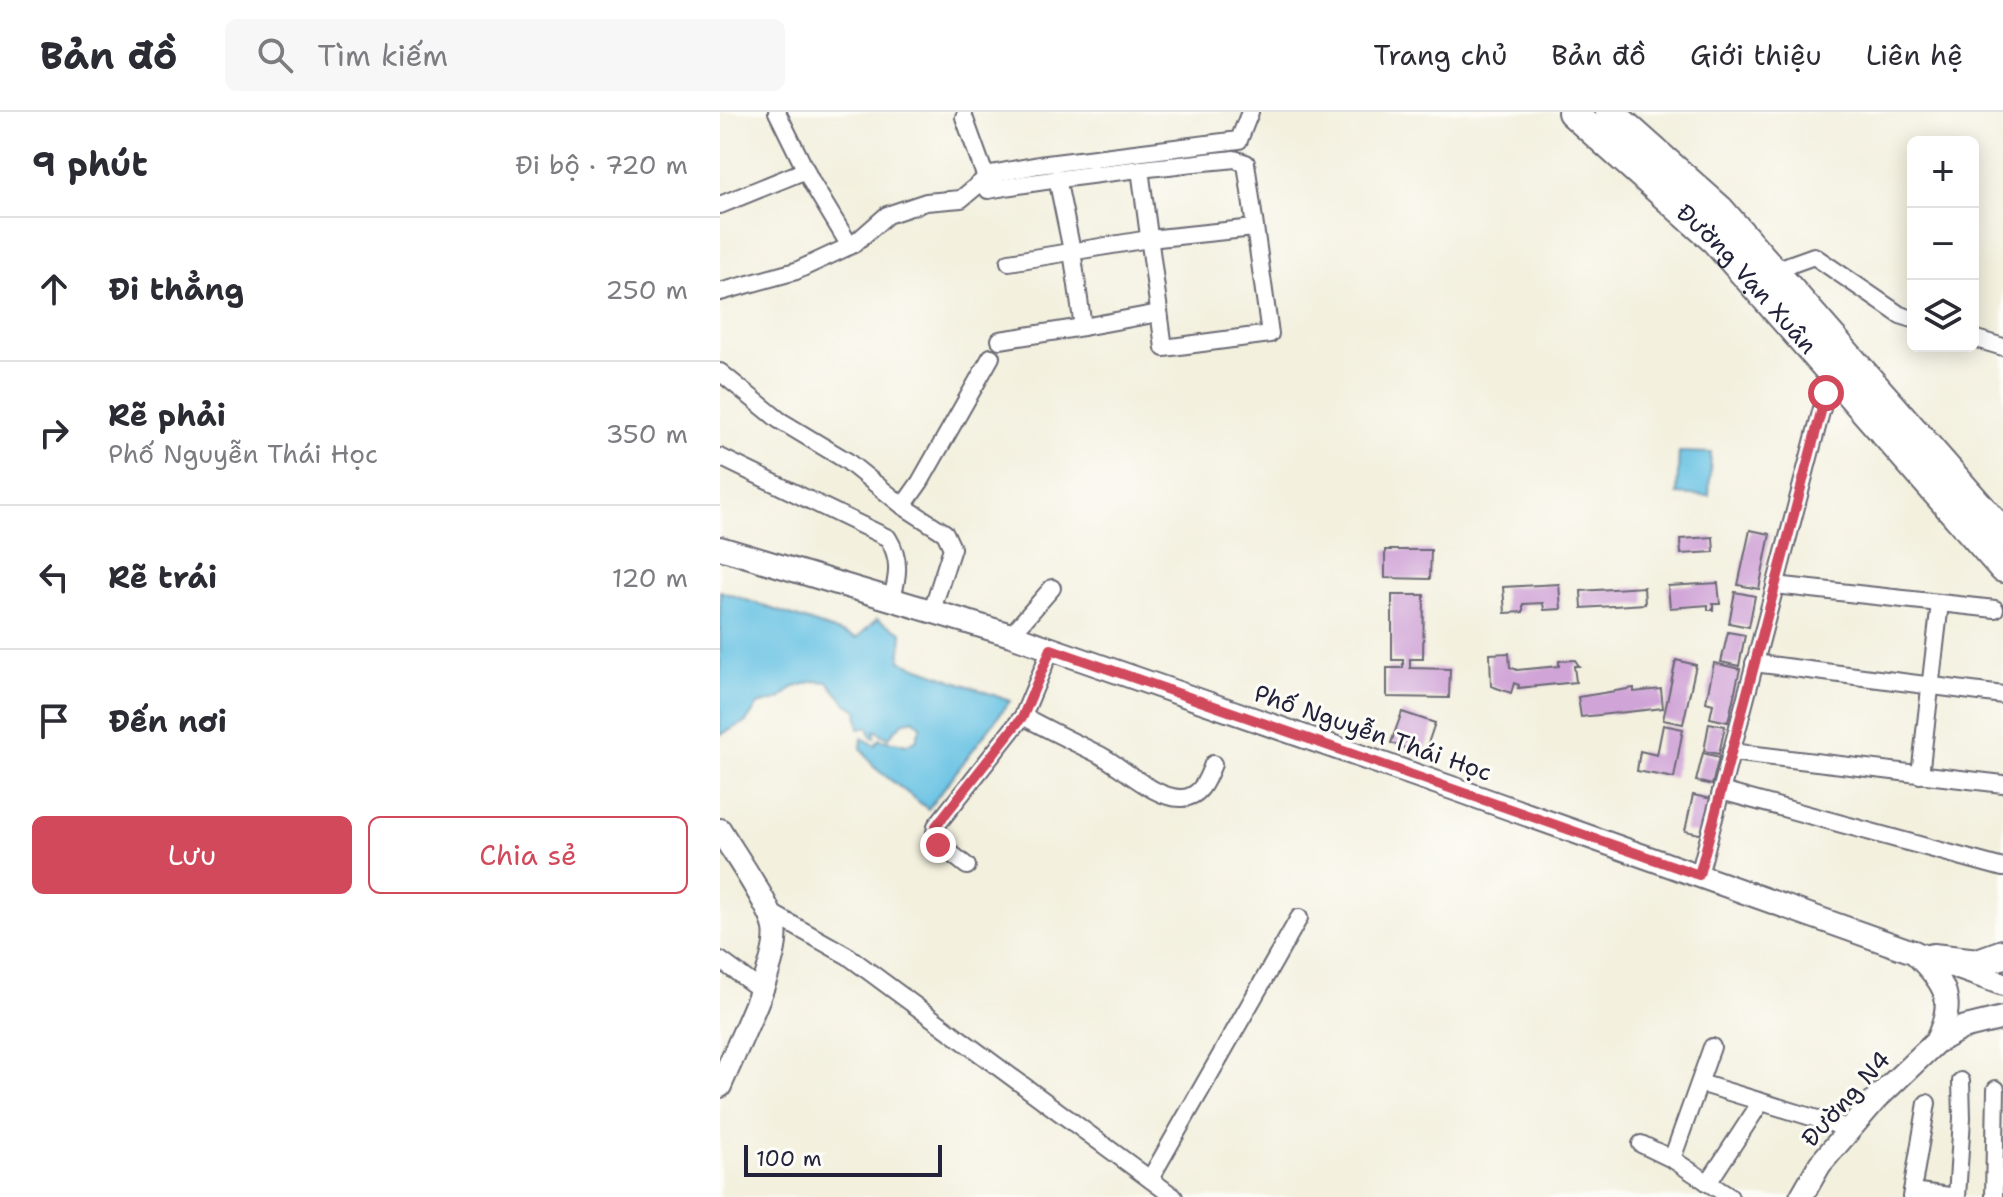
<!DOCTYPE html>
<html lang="vi">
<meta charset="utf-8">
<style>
body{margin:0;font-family:"Shantell Sans",sans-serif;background:#f7f7f7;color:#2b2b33}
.controls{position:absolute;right:24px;top:24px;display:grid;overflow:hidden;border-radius:12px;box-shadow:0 4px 20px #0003}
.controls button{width:72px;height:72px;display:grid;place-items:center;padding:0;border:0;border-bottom:2px solid #e1e1e2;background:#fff;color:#2b2b33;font:40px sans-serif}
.scale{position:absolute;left:24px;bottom:20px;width:198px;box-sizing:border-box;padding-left:8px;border:4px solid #22223b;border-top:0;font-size:22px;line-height:28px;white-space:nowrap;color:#22223b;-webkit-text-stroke:6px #fdfcf7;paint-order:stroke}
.stop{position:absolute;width:24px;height:24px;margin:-18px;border:6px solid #d1495b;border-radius:50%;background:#fff}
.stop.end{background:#d1495b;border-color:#fff;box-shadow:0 2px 8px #0008}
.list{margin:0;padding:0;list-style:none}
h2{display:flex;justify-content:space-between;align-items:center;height:104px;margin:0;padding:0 32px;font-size:34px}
h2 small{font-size:26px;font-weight:400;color:#7c7c81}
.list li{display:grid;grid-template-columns:52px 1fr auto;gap:24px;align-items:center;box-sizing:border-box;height:144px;padding:0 32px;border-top:2px solid #e1e1e2}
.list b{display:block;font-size:30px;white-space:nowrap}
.list p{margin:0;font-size:26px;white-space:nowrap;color:#7c7c81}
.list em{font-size:26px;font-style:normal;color:#7c7c81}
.actions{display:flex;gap:16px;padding:24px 32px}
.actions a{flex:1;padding:18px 0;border:2px solid #d1495b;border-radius:12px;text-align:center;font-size:28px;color:#d1495b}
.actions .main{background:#d1495b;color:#fff}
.icon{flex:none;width:44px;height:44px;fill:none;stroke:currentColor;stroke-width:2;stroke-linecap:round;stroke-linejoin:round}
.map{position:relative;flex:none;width:1283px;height:1085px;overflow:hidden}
header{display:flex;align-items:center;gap:48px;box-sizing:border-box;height:112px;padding:0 40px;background:#fff;border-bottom:2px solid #e1e1e2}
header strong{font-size:38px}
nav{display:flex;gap:44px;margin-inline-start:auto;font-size:28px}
.search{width:560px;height:72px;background:#f7f7f7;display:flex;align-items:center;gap:20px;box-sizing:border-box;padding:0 28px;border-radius:12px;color:#7c7c81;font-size:30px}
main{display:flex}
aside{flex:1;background:#fff}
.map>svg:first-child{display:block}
.water{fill:#65c1e3;stroke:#44728f;stroke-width:2}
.building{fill:#d0a4d7}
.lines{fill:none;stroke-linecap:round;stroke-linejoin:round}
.street-casing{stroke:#6b6a74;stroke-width:20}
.secondary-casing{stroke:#6b6a74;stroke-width:26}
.highway-casing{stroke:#6b6a74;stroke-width:32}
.street{stroke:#fff;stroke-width:16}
.secondary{stroke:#fff;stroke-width:22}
.highway{stroke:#fff;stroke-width:28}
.route{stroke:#d1495b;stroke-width:10}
.labels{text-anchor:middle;stroke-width:6;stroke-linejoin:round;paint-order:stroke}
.street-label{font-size:24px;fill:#22223b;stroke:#fdfcf7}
</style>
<header>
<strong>Bản đồ</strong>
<div class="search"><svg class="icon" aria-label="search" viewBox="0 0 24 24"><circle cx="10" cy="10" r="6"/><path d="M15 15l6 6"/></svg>Tìm kiếm</div>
<nav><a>Trang chủ</a><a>Bản đồ</a><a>Giới thiệu</a><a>Liên hệ</a></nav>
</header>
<main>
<aside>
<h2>9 phút<small>Đi bộ · 720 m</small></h2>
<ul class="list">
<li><svg class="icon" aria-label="ahead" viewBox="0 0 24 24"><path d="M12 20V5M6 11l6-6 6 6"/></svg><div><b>Đi thẳng</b></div><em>250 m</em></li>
<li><svg class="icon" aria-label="right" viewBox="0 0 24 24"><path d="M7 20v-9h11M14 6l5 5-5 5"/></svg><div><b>Rẽ phải</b><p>Phố Nguyễn Thái Học</p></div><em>350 m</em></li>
<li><svg class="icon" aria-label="left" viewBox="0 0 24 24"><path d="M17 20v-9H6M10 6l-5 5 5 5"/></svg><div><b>Rẽ trái</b></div><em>120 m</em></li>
<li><svg class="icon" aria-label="arrive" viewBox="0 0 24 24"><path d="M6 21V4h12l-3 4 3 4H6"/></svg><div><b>Đến nơi</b></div></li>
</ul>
<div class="actions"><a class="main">Lưu</a><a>Chia sẻ</a></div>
</aside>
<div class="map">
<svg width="1283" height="1085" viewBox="0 0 1283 1085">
<rect width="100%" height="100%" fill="#fdfcf7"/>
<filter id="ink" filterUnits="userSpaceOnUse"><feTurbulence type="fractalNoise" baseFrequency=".0125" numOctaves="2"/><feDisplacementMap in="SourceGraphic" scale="16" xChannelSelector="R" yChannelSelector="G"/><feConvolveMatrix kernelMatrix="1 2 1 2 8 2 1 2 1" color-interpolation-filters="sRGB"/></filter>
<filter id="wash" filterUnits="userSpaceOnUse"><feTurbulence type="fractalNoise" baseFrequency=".006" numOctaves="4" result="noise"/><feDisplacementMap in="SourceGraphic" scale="32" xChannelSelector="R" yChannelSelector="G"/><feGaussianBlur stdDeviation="1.8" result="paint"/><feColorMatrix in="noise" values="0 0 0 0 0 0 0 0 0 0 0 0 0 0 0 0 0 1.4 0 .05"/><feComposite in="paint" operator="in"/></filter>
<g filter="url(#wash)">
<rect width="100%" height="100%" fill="#f3f0de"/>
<g class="water">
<path d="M959 340 991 341 989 384 957 382Z"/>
<path d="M0 479 137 526 157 507 182 520 180 549 290 589 208 697 154 655 141 636 142 626 155 633 160 627C169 631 177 629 186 633L196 628 201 614 193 607 182 611 168 626 155 618V626L151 624 148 615 139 617 137 598 126 591 108 570 94 569 72 576 60 587 38 593 26 610 0 623Z"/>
</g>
<g id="blocks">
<g class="building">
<path d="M1030 418 1050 422 1039 477 1018 473Z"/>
<path d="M993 425 994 440 961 442 960 427Z"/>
<path d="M665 438H711L710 467 665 466Z"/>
<path d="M998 471 1000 492H993V498H988V493L950 496 948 474Z"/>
<path d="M839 472 841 497 824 498 823 491 803 492V500L785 501 783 475Z"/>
<path d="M924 475 925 492 862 496 861 479Z"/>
<path d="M1015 480 1035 484 1029 515 1009 511Z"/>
<path d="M672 483H704L703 547H690V556L730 557 729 586 667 585V556H683V548H672Z"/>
<path d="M1008 520 1025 523 1019 554 1001 550Z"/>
<path d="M789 541 790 555 797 558 839 554V549L855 548 859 554H854L856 570 798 576 799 573 794 571 791 581 771 574 770 542Z"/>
<path d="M956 548 976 553 963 612 943 608Z"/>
<path d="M994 551 1020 557 1008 610 990 606 993 592 986 590Z"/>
<path d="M914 576V580L941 577 943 596 861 605 858 585Z"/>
<path d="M682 600 715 611 704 643 671 631Z"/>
<path d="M989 611 1005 614 999 642 984 639Z"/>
<path d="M943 613 963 617 954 666 917 659 920 639 937 643Z"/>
<path d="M983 641 999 645 992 673 976 669Z"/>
<path d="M973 683 992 687 984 723 965 719Z"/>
</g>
</g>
</g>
<g filter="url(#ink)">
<use href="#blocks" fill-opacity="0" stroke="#6b6a74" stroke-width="2"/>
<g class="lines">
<g class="street-casing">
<g id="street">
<path d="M57 0 92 71 130 134"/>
<path d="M244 5 266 66"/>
<path d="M337 66 352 139 363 215 439 201"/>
<path d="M268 78C349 64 431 56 514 47L526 51 550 222 444 236 420 57"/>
<path d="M0 93 86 58"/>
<path d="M289 150 429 127 534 116"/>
<path d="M1055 158 1094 144 1180 203 1193 207"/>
<path d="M0 180 76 159 134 132 167 103 206 90 241 87 271 62 319 53 519 28 530 0"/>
<path d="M1253 226 1283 235"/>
<path d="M280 228 363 215"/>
<path d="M0 260 59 308 127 349 183 394 225 421 232 436 212 498"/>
<path d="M0 345 168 426C181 447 178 464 172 487"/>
<path d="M183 394 200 370 271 245"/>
<path d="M1055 473 1275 497"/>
<path d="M291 523 332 476"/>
<path d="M1034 551 1283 583"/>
<path d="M303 604C328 618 354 630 380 643 403 655 435 687 462 686 481 685 487 667 493 652"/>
<path d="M1011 640 1283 672"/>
<path d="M1200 663 1220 491"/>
<path d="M1001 679 1283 756"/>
<path d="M247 754 214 728 216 714 303 604 331 537"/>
<path d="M979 763 1106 281 1118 268"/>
<path d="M48 799 128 844 454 1085"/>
<path d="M0 848 41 878"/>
<path d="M980 971 1130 1017"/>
<path d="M921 1032 952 1047 1010 1085"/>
<path d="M952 1047 992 935"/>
<path d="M430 1067 579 806"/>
<path d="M988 1071 1041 990"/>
<path d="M1192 1079 1237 1085 1242 1006 1241 969"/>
<path d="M1191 1085 1207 991"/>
<path d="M1274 1085 1276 977"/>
</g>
</g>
<g class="secondary-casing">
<g id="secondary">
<path d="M0 436 291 523 735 677 1283 872"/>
<path d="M0 718C13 740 51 794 55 816 61 849 14 940 0 974"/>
<path d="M1194 840C1226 873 1237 886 1216 930"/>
<path d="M1081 1085 1100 1052 1155 988 1216 930 1242 916 1283 906"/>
</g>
</g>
<g class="highway-casing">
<g id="highway">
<path id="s1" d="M852 0 995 128 1283 456"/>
<path d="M890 0 1000 98 1283 421"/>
<path d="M1213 846 1258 851 1283 842"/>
</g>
</g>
<use href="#street" class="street"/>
<use href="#secondary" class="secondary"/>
<use href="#highway" class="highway"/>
</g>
</g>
<g class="lines" filter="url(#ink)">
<path class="route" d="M218 733 214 728 216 714 303 604 331 537 979 763 1106 281"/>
</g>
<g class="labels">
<g class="street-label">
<text dy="8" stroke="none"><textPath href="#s1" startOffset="242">Đường Vạn Xuân</textPath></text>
<text transform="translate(653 621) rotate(19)" y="8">Phố Nguyễn Thái Học</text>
<text transform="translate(1126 987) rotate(-48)" y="8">Đường N4</text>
</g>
</g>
</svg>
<div class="controls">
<button>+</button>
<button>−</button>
<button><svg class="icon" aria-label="layers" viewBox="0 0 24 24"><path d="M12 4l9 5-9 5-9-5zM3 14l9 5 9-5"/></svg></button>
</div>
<div class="scale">100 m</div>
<div class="stop" style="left:1106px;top:281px"></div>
<div class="stop end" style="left:218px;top:733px"></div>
</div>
</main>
